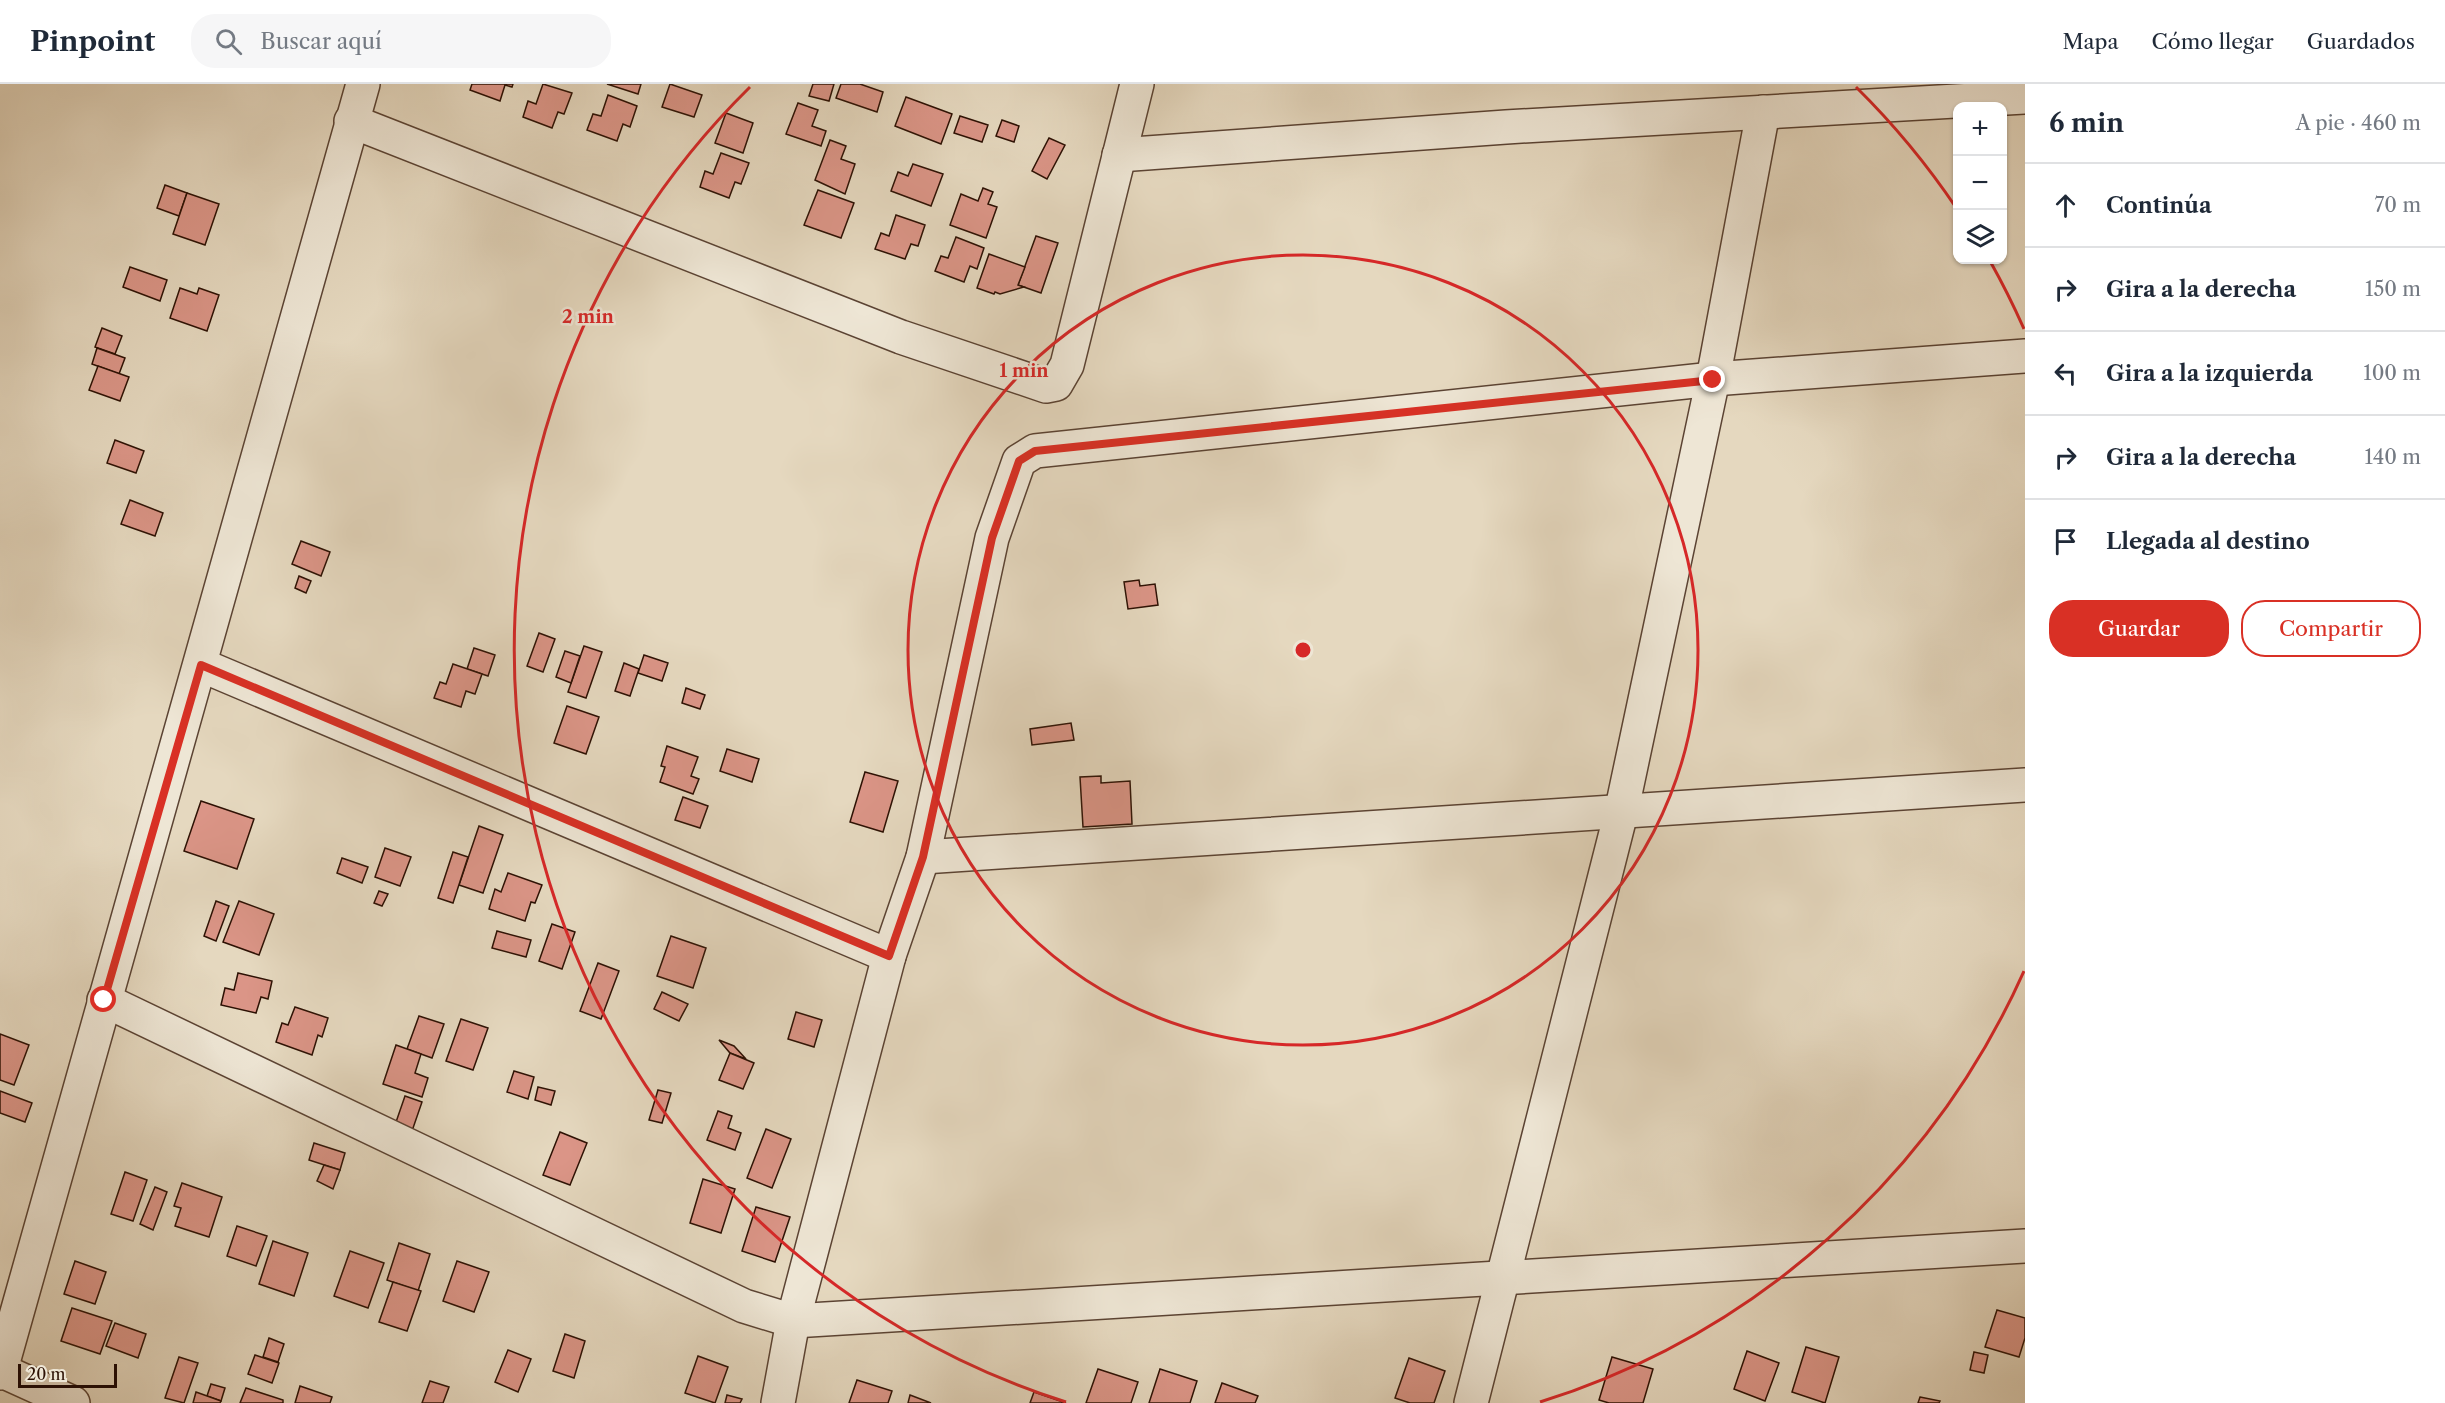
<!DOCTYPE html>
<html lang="es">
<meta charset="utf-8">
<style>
body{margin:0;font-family:"Libre Caslon Text",serif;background:#f6f6f7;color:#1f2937}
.controls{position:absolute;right:18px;top:18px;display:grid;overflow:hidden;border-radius:12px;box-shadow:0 2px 4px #0004}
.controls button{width:54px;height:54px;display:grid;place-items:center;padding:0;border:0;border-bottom:2px solid #e0e1e3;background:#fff;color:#1f2937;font:30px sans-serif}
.scale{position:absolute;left:18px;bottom:15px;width:99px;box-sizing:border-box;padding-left:6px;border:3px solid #2d1104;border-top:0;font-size:16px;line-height:21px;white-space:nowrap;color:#2d1104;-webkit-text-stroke:4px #eee6d5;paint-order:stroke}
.stop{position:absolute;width:18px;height:18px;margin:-14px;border:4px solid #d93025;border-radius:50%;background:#fff}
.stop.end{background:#d93025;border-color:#fff;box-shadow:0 2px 6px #0008}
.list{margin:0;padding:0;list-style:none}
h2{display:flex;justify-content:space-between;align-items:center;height:78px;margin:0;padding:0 24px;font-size:26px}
h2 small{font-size:20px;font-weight:400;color:#747a83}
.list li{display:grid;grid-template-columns:39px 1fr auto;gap:18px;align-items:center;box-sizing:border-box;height:84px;padding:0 24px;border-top:2px solid #e0e1e3}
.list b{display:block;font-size:22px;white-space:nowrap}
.list em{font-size:20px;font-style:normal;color:#747a83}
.actions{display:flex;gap:12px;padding:18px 24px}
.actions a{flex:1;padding:14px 0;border:2px solid #d93025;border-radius:24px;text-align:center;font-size:21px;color:#d93025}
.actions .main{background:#d93025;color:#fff}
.icon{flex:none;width:33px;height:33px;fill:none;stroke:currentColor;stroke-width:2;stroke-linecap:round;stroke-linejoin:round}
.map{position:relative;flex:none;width:2025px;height:1319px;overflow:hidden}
header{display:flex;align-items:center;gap:36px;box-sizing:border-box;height:84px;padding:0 30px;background:#fff;border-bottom:2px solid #e0e1e3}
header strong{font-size:28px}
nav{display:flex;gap:33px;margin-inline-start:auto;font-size:21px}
.search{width:420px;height:54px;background:#f6f6f7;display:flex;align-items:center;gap:15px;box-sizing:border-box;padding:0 21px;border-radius:24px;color:#747a83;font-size:22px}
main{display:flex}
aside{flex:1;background:#fff}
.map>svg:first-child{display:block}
.building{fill:#db9587;stroke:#2d1104;stroke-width:1.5}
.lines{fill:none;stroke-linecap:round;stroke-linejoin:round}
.minor-casing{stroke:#5b4333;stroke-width:36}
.minor{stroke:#eee6d5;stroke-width:33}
.route{stroke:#d93025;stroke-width:8}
.ring{fill:none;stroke:#d62828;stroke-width:3}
.centre{fill:#d62828;stroke:#eee6d5;stroke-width:3}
.ring-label{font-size:18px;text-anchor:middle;font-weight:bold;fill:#d62828;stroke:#eee6d5;stroke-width:5;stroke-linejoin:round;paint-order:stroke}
</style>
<header>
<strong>Pinpoint</strong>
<div class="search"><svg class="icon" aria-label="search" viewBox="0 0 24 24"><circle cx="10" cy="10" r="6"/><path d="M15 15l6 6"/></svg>Buscar aquí</div>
<nav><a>Mapa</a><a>Cómo llegar</a><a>Guardados</a></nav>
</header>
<main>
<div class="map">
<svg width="2025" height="1319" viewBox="0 0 2025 1319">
<rect width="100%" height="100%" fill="#e5d8bf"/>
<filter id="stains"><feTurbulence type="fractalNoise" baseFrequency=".00333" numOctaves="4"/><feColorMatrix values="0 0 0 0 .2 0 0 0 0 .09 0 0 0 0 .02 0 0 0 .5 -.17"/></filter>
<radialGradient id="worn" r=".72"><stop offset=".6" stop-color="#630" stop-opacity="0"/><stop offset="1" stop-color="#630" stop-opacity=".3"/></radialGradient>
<g class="building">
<path d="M472 0H513L512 3 505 1 500 17 470 6Z"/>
<path d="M543 0 572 9 564 30 558 28 552 44 523 33 528 17 536 20Z"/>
<path d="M607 0H641L638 10Z"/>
<path d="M670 0 702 11 694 33 662 23Z"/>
<path d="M813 0H834L829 17 809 12Z"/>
<path d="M841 0H860L883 8 877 28 836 14Z"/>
<path d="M608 11 637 22 630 43 623 40 617 57 587 46 593 30 601 32Z"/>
<path d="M906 13 952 30 941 60 895 42Z"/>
<path d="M798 19 818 26 812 42 826 47 821 62 786 50Z"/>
<path d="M726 29 753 39 743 69 715 59Z"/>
<path d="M960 32 988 41 982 58 954 49Z"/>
<path d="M1002 36 1019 42 1014 58 996 52Z"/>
<path d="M1049 54 1065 61 1047 95 1032 87Z"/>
<path d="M830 56 846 62 841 75 855 80 845 110 815 96Z"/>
<path d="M721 69 749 79 741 100 735 98 729 114 700 103 705 87 713 90Z"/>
<path d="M913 80 943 90 931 122 891 107 898 88 908 92Z"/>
<path d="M165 101 187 109 179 132 157 124Z"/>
<path d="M983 104 993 108 988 120 997 123 986 154 950 141 961 110 978 117Z"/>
<path d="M818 106 854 119 841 154 804 141Z"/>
<path d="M187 109 219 120 205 161 173 150Z"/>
<path d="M896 131 925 141 918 162 911 160 905 175 875 165 881 149 889 152Z"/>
<path d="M1036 152 1058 159 1041 209 1018 201Z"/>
<path d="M956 153 984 164 977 185 970 182 964 198 935 187 941 172 948 174Z"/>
<path d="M989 170 1025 183 1018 201 1024 203 1000 210 995 208 994 210 977 204Z"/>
<path d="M130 183 167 196 160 217 123 203Z"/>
<path d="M180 204 197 210 199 204 219 211 207 247 170 234Z"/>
<path d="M102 244 122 252 115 270 95 263Z"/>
<path d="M97 264 125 274 119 290 92 280Z"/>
<path d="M98 282 129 293 120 317 89 306Z"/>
<path d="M115 356 144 367 136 389 107 379Z"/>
<path d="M130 416 163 429 155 452 121 440Z"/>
<path d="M301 457 330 468 321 492 292 480Z"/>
<path d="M299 492 311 497 306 509 295 504Z"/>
<path d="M1139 496 1140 502 1155 500 1158 521 1128 525 1124 498Z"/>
<path d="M539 549 555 555 543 588 527 582Z"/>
<path d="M584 562 602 568 586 614 568 608Z"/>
<path d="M474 564 495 571 488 592 467 585Z"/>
<path d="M565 567 580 572 571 599 556 593Z"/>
<path d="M644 571 668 579 662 597 638 589Z"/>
<path d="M624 579 639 585 630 612 615 607Z"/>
<path d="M453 580 482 590 475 610 466 607 461 623 434 614 440 598 446 600Z"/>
<path d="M686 604 705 611 700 625 682 619Z"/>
<path d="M567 622 599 633 586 670 554 659Z"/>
<path d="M1071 639 1074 656 1032 661 1030 645Z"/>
<path d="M667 662 698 673 691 692 699 695 693 710 660 698 665 683 661 682Z"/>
<path d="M727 665 759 675 752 698 720 687Z"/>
<path d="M865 688 898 697 883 748 850 738Z"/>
<path d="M1101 692V699L1130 697 1132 740 1083 743 1080 693Z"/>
<path d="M683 713 708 722 700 744 675 736Z"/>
<path d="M201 717 254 735 237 785 184 767Z"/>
<path d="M479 742 503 751 483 809 459 801Z"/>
<path d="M385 764 411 773 400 802 375 793Z"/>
<path d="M453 768 468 773 453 819 438 814Z"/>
<path d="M342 774 368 783 362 799 337 789Z"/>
<path d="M508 789 542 801 535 819 531 818 525 837 489 825 495 805 501 808Z"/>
<path d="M379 807 388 810 382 822 374 819Z"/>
<path d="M216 817 229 822 216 857 204 852Z"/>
<path d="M239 817 274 830 259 871 223 858Z"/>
<path d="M552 840 575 848 562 885 539 877Z"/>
<path d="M497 847 531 856 526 873 492 864Z"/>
<path d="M671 852 706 864 693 904 657 892Z"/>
<path d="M598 879 619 887 601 935 580 927Z"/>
<path d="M238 889 272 897 268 915 261 913 256 929 221 921 225 904 234 906Z"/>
<path d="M662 908 688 920 679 937 654 925Z"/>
<path d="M295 923 328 934 322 953 318 951 312 971 276 958 282 939 288 941Z"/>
<path d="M796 928 822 936 814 963 788 955Z"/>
<path d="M419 932 444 940 432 974 407 965Z"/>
<path d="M461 935 488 944 473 986 446 977Z"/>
<path d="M0 950 29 961 14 1001 0 996Z"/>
<path d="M719 956 734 962 746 975 730 969Z"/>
<path d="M396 961 421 970 415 989 428 994 422 1013 383 1000Z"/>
<path d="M730 969 754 979 743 1005 719 996Z"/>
<path d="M514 987 534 993 528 1015 507 1008Z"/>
<path d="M538 1003 555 1007 551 1021 535 1016Z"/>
<path d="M658 1006 671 1009 662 1039 649 1036Z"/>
<path d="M0 1007 32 1019 25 1038 0 1029Z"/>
<path d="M405 1012 422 1018 412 1047 395 1041Z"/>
<path d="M718 1027 732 1032 728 1044 741 1049 735 1066 707 1056Z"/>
<path d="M766 1045 791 1055 772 1104 747 1094Z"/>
<path d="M560 1048 587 1059 570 1101 543 1091Z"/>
<path d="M314 1059 345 1069 340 1086 309 1076Z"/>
<path d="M324 1081 340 1086 333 1105 317 1097Z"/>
<path d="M125 1088 147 1096 133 1137 111 1130Z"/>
<path d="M703 1095 735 1105 721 1149 690 1139Z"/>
<path d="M182 1099 222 1113 209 1153 175 1142 181 1124 174 1122Z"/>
<path d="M155 1103 167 1108 153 1146 140 1140Z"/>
<path d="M756 1123 790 1133 775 1178 742 1167Z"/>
<path d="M237 1142 267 1152 256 1182 227 1172Z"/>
<path d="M273 1157 308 1169 294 1212 259 1200Z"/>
<path d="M399 1159 430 1170 418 1207 387 1196Z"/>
<path d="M350 1167 384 1179 368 1224 334 1212Z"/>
<path d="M75 1177 106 1188 95 1220 64 1210Z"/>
<path d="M457 1177 489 1188 474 1228 443 1217Z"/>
<path d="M393 1198 421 1207 407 1247 379 1238Z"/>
<path d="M72 1224 112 1237 100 1270 61 1257Z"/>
<path d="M1997 1226 2025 1234V1254L2019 1273 1985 1263Z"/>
<path d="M115 1239 146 1250 138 1274 106 1262Z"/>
<path d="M565 1250 585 1257 574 1294 553 1287Z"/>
<path d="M269 1254 284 1260 278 1278 263 1273Z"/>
<path d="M1806 1263 1839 1273 1825 1319 1792 1308Z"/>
<path d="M508 1266 531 1275 518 1308 495 1298Z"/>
<path d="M1747 1267 1779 1279 1765 1317 1734 1305Z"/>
<path d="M1974 1268 1988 1271 1984 1289 1970 1286Z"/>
<path d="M255 1271 279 1279 272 1299 248 1290Z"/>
<path d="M698 1272 728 1283 715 1319 685 1309Z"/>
<path d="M179 1273 198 1279 184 1319 165 1314Z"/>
<path d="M1612 1273 1653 1285 1643 1319H1609L1599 1316Z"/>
<path d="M1409 1274 1445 1287 1434 1319H1410L1395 1314Z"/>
<path d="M1098 1285 1138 1298 1131 1319H1086Z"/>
<path d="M1160 1285 1197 1297 1190 1319H1149Z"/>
<path d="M857 1296 892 1307 888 1319H849Z"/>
<path d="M430 1297 449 1303 443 1319H422Z"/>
<path d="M1222 1299 1258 1312 1255 1319H1215Z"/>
<path d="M211 1300 225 1304 221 1317 207 1312Z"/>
<path d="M300 1302 332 1313 330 1319H295Z"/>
<path d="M246 1304 283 1316V1319H240Z"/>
<path d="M196 1308 221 1317 220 1319H193Z"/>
<path d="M1034 1308 1066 1319H1030Z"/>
<path d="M727 1311 742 1315 740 1319H725Z"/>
<path d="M910 1311 931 1319H908Z"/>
<path d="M1920 1313 1940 1317 1939 1319H1918Z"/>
</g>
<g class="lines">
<g class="minor-casing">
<g id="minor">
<path d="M351 37 901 253 1046 302 1056 300 1067 281 1137 0"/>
<path d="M1119 71 1506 43 2025 13"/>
<path d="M201 581 889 872"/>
<path d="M923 773 2025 701"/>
<path d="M104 916 744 1222 793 1237 2025 1162"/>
<path d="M0 1286 73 1319"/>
<path d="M0 1289 363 0"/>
<path d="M778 1319 793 1237 889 872 923 773 992 454 1019 377 1035 367 1713 295 2025 272"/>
<path d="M1471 1319 1621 729 1713 295 1763 28"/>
</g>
</g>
<use href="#minor" class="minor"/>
</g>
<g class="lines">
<path class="route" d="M104 916 201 581 889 872 923 773 992 454 1019 377 1035 367 1713 296"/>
</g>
<g class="ring">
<circle cx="1303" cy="566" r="395"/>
<path d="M2024 887A789 789 0 0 1 1540 1318M1066 1318A789 789 0 0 1 750 3M1856 3A789 789 0 0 1 1957 125M1990 177A789 789 0 0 1 2024 245"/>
</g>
<circle cx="1303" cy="566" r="9" class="centre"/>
<g class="ring-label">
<text x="588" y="239">2 min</text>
<text x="1024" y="293">1 min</text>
</g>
<rect width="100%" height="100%" filter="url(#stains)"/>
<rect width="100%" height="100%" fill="url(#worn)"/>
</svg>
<div class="controls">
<button>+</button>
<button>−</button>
<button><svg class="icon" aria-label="layers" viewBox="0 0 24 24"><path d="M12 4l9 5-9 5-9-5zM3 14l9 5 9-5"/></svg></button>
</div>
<div class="scale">20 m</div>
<div class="stop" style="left:104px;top:916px"></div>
<div class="stop end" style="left:1713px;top:296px"></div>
</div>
<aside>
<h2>6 min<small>A pie · 460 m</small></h2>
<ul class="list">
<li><svg class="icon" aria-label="ahead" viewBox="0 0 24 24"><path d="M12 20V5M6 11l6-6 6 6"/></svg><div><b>Continúa</b></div><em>70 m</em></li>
<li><svg class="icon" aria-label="right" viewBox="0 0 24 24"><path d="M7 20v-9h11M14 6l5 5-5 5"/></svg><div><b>Gira a la derecha</b></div><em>150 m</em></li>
<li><svg class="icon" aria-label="left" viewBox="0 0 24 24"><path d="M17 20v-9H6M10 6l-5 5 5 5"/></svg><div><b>Gira a la izquierda</b></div><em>100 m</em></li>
<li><svg class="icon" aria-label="right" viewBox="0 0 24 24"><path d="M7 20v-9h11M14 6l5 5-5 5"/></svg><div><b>Gira a la derecha</b></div><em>140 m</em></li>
<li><svg class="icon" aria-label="arrive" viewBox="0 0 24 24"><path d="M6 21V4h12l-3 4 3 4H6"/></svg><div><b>Llegada al destino</b></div></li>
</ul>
<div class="actions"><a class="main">Guardar</a><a>Compartir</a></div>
</aside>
</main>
